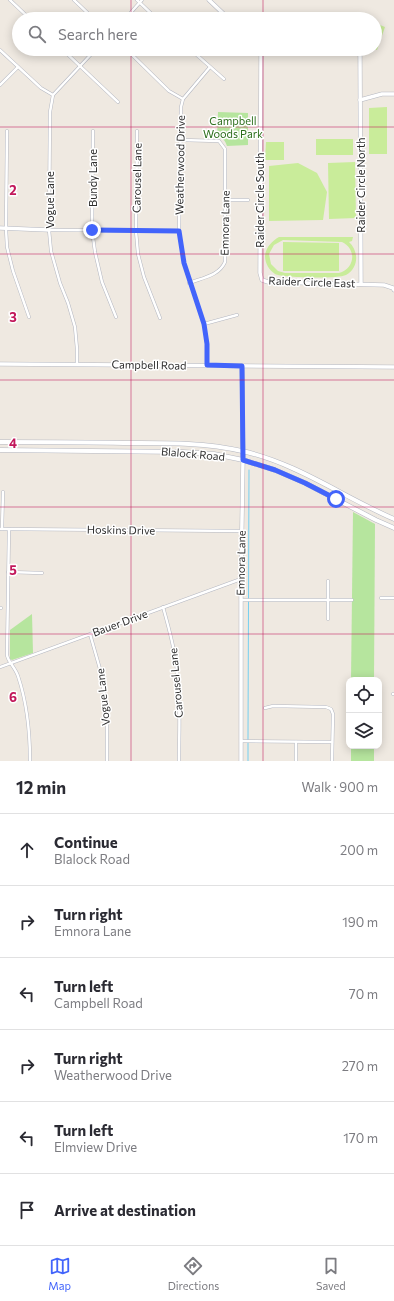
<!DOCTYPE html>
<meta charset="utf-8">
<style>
body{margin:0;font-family:Commissioner,sans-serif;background:#f2f2f3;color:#2b2b33}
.controls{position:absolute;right:12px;bottom:12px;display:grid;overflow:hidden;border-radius:8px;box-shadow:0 2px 10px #0003}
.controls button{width:36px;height:36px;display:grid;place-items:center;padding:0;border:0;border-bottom:1px solid #e1e1e2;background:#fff;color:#2b2b33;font:20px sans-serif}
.stop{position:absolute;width:12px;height:12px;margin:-9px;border:3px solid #4264fb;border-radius:50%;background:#fff}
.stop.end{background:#4264fb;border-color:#fff;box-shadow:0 1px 4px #0008}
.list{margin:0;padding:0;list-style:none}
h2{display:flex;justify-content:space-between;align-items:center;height:52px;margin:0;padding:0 16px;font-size:17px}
h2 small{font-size:13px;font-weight:400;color:#7c7c81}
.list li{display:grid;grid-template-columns:26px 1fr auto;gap:12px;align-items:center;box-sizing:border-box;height:72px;padding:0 16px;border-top:1px solid #e1e1e2}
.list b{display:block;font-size:15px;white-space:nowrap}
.list p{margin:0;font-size:13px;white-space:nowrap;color:#7c7c81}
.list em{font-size:13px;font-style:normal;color:#7c7c81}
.icon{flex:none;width:22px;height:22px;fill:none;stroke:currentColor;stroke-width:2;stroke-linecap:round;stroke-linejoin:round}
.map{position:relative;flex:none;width:394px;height:761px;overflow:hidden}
.search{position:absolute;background:#fff;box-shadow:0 2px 10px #0003;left:12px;right:12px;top:12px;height:44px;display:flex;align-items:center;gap:10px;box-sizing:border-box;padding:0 14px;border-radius:22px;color:#7c7c81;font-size:15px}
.sheet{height:484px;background:#fff}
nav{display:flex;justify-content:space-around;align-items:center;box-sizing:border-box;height:56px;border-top:1px solid #e1e1e2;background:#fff;font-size:11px;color:#7c7c81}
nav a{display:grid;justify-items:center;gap:2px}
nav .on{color:#4264fb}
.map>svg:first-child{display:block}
.green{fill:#b6e59e}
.pitch{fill:#c9ec9a;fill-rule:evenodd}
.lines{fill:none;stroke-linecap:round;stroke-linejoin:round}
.stream{stroke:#75cff0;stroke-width:1}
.minor-casing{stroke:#b4b7c1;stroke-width:3.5}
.tertiary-casing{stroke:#b4b7c1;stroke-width:4.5}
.secondary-casing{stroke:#b4b7c1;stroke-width:5}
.minor{stroke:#fff;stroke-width:2.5}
.tertiary{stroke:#fff;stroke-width:3.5}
.secondary{stroke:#fff;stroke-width:4}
.route{stroke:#4264fb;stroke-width:5}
.grid{fill:none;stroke:#c2185b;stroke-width:1;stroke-opacity:0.55}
.labels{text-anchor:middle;stroke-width:3;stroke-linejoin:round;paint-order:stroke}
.park-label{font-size:11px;fill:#2c6e1b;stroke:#fff}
.street-label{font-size:11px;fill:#2e2e2e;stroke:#fff}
.grid-label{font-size:13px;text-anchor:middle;font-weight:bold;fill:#c2185b;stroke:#fff;stroke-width:3;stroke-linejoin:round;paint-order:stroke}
</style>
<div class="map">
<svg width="394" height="761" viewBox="0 0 394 761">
<rect width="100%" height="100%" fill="#efe9e1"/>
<g class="green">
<path d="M218 112 248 113V145L227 146C225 140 223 138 217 138Z"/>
<path d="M353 512 375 524 374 680H351Z"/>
<path d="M32 614 33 653 12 660 10 659V630Z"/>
<rect x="351" y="746" width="23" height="15"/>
</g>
<g class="pitch">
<path d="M375 23 385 27 377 50 373 49H375Z"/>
<path d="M387 107V154H369V108Z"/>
<rect x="316" y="139" width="37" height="16"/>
<path d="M266 142H284V160H265Z"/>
<path d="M355 162 356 218 329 219 328 163Z"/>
<path d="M298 163 317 173 327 192 323 220 269 221V166Z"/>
<path d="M279 237H353L352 241 349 242C359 251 359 268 346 275 338 279 283 278 275 274 269 270 265 263 265 256 266 247 272 241 279 237ZM283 240 342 242C357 249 355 269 339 273H285L278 271 271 264 269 254 274 245Z"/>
<path d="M283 242 339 243V271H283Z"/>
</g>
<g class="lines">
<g class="stream">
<path d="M248 740 249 470"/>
<path d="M248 761V743"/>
</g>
<g class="minor-casing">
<g id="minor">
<path d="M10 0 30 19"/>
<path d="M74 0 94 19"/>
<path d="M137 0 157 19"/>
<path d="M125 19 142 0"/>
<path d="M62 49 118 102"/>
<path d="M126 49 169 91 183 99"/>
<path d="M190 49 224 79"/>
<path d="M0 50 41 88 53 95"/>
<path d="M0 85 18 67"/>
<path d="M7 131 6 229 7 247 13 271 29 317"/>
<path d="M93 131 92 230 95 252 102 282 116 317"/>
<path d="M137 131 136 231 138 254 144 277 160 318"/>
<path d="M181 140 219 141 225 149V262C219 276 202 278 189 283"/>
<path d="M226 200H248"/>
<path d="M49 230 179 231"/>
<path d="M204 324 237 315"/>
<path d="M77 364V349L75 327 68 303 60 283 51 251 49 230 50 112 53 95 96 49"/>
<path d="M207 365V344L204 324 184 263 179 231 181 107 183 99 210 67"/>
<path d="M0 529 242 531"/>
<path d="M2 529 3 492"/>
<path d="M9 529 7 655C8 662 15 667 18 676 27 703 30 733 30 761"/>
<path d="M8 572 42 573"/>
<path d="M381 598H394"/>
<path d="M241 600H352"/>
<path d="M163 607C169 628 175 649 177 671 181 701 179 731 179 761"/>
<path d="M0 608H1"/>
<path d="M328 619V581"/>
<path d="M90 634 102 676 107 721V761"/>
<path d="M0 667 241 579"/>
<path d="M393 694H394"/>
<path d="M265 708 273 706 326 707 331 709 333 714 332 761"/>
<path d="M241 741 332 742"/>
<path d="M296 761V742"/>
</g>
</g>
<g class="tertiary-casing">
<g id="tertiary">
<path d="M209 0 229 19"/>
<path d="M261 49 260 273 262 280 268 282 384 285 393 288 394 290"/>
<path d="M353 49 358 52 360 56 361 284"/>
<path d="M360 100 382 94H394"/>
<path d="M0 228 49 230"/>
<path d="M0 364 394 367"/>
<path d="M241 761V579L243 460 242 366"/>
</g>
</g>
<g class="secondary-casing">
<g id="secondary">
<path d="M0 442C41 442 83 442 124 443 164 443 203 442 242 451 297 463 343 497 394 519"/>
<path d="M0 450 183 452 214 454 243 460 275 470 305 483 376 520 394 528"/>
</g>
</g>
<use href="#minor" class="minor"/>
<use href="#tertiary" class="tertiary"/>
<use href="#secondary" class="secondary"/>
</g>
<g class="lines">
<path class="route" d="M92 230 179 231 184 263 204 324 207 344V365L242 366 243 460 275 470 305 483 336 499"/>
</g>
<path class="grid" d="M131 0V19M263 0V19M131 49V761M263 49V761M0 127H394M0 254H394M0 380H394M0 507H394M0 634H394"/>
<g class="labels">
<g class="park-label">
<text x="233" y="125">Campbell<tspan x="233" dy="13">Woods Park</tspan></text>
</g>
<g class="street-label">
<text transform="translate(180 165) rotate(-89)" y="4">Weatherwood Drive</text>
<text transform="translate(93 178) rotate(-90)" y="4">Bundy Lane</text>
<text transform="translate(137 178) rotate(-89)" y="4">Carousel Lane</text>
<text transform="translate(361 185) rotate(-90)" y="4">Raider Circle North</text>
<text transform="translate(50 200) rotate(-90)" y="4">Vogue Lane</text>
<text transform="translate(260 200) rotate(-90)" y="4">Raider Circle South</text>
<text transform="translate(225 223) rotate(-89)" y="4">Emnora Lane</text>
<text transform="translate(312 282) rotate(2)" y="4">Raider Circle East</text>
<text transform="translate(149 365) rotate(1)" y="4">Campbell Road</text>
<text transform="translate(193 454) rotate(5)" y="4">Blalock Road</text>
<text transform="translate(121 530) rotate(1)" y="4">Hoskins Drive</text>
<text transform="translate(241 563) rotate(-89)" y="4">Emnora Lane</text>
<text transform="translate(120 623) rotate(-20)" y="4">Bauer Drive</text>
<text transform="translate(176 683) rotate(-95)" y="4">Carousel Lane</text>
<text transform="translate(103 697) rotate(-96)" y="4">Vogue Lane</text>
</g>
</g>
<g class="grid-label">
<text x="13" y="195">2</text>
<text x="13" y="322">3</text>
<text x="13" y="448">4</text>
<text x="13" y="575">5</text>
<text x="13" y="702">6</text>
</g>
</svg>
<div class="controls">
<button><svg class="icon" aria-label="locate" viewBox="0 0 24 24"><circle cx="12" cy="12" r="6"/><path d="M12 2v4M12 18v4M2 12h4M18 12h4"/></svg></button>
<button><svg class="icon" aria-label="layers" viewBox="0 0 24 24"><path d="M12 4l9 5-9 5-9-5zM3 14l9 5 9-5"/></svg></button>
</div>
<div class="stop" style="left:336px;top:499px"></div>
<div class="stop end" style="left:92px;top:230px"></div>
<div class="search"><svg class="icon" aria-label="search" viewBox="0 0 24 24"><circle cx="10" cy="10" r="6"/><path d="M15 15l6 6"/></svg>Search here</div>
</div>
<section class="sheet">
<h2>12 min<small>Walk · 900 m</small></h2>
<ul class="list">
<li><svg class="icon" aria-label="ahead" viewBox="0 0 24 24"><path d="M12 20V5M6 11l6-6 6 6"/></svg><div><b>Continue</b><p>Blalock Road</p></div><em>200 m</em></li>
<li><svg class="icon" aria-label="right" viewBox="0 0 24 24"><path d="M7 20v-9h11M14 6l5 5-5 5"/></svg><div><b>Turn right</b><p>Emnora Lane</p></div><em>190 m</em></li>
<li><svg class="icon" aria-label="left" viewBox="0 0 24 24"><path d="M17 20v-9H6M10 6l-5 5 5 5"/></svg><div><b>Turn left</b><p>Campbell Road</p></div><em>70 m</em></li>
<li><svg class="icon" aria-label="right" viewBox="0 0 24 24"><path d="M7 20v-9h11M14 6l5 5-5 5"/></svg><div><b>Turn right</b><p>Weatherwood Drive</p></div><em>270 m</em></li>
<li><svg class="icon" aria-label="left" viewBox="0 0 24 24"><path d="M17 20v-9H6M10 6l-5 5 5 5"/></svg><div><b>Turn left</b><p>Elmview Drive</p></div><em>170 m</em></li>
<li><svg class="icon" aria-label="arrive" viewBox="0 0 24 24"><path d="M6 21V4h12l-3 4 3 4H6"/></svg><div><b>Arrive at destination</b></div></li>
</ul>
</section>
<nav>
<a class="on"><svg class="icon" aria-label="map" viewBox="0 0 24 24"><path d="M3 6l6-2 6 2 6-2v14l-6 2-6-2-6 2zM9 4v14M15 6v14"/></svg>Map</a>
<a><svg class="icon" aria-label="directions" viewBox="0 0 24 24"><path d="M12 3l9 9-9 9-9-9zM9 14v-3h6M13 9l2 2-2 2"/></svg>Directions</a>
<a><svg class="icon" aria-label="saved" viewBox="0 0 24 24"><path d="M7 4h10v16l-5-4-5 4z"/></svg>Saved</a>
</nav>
